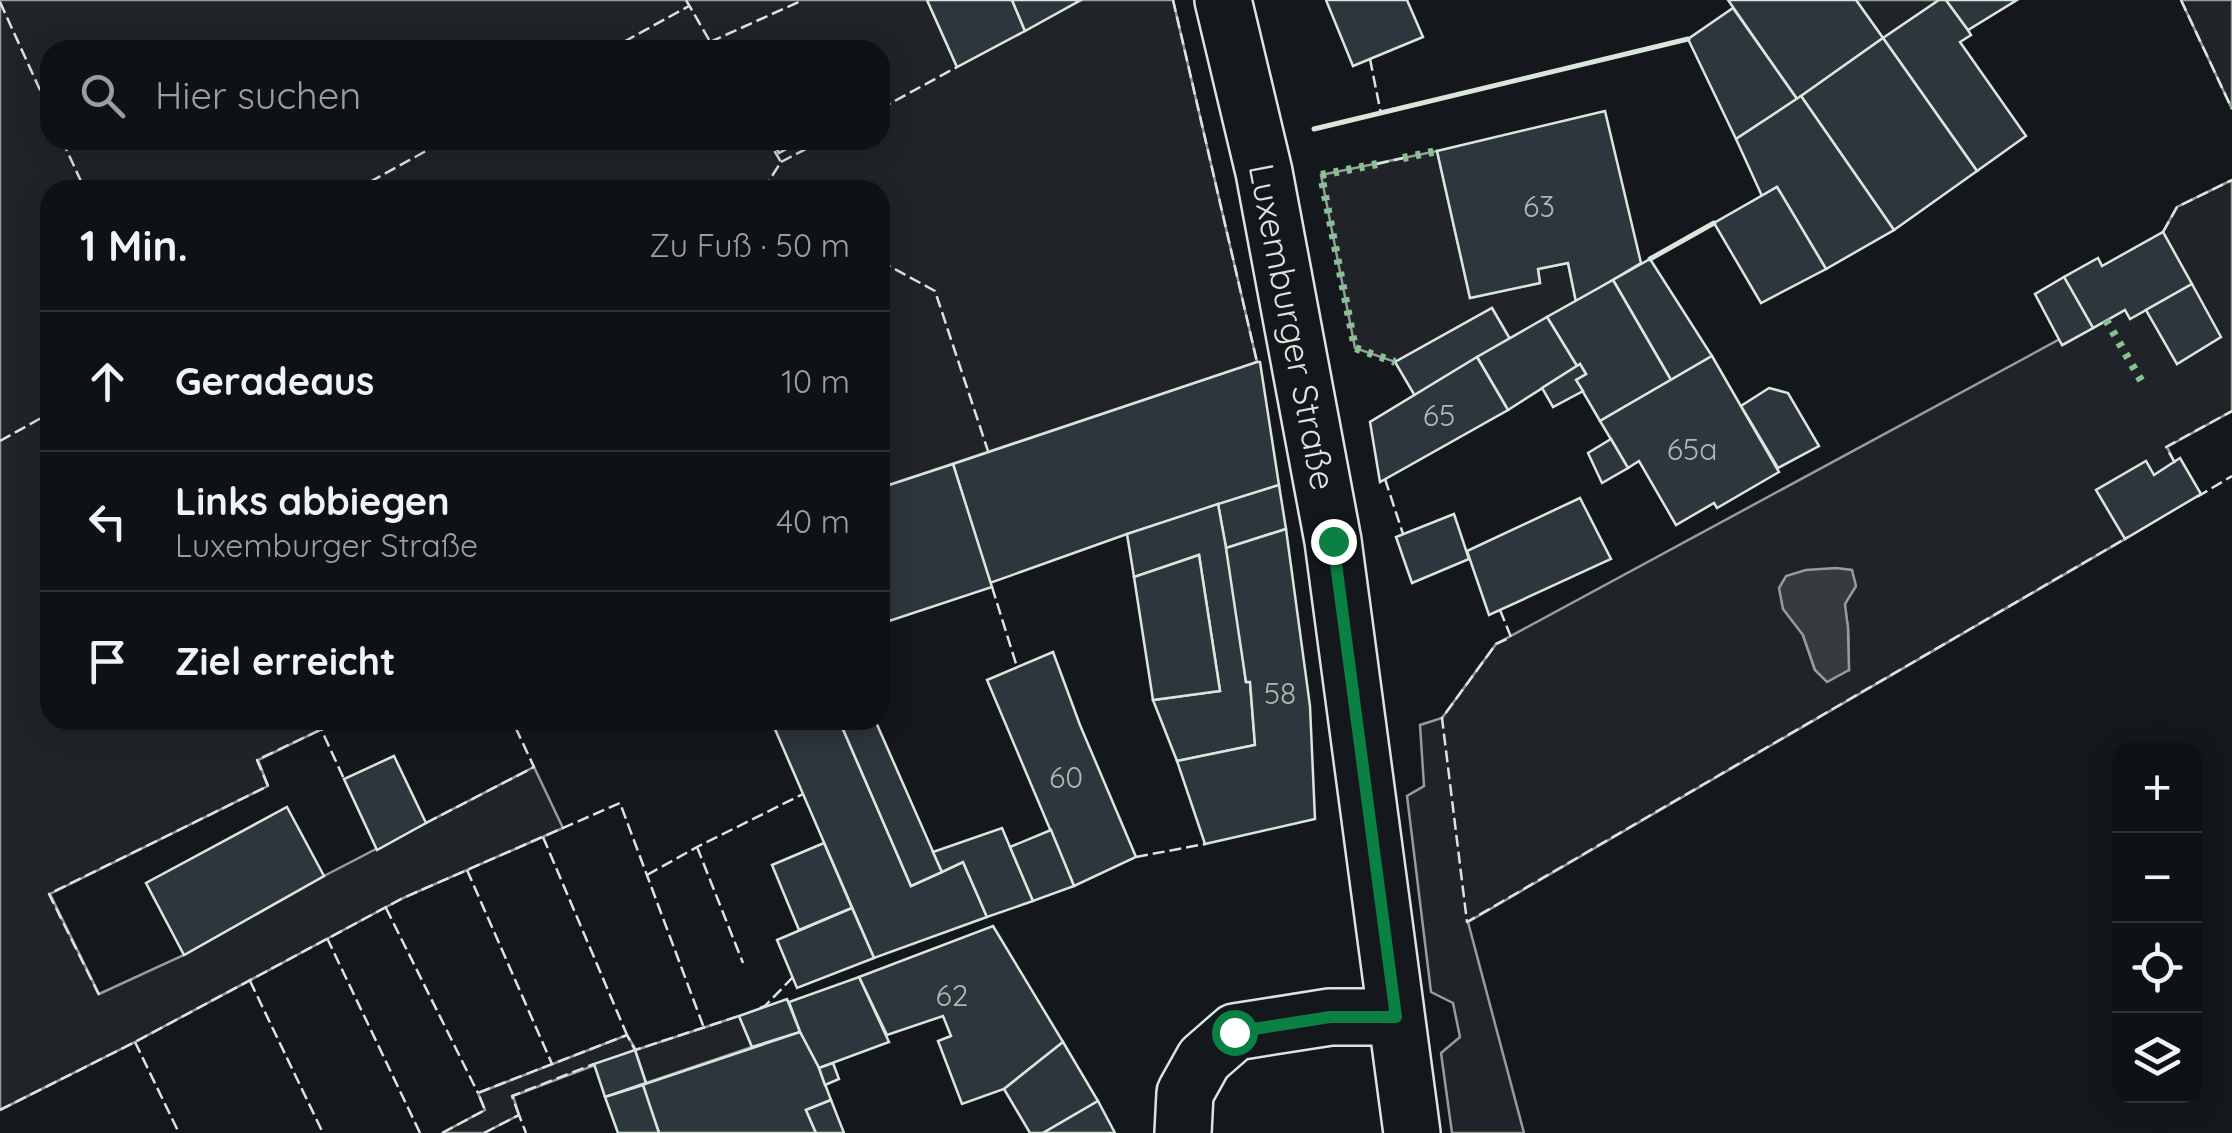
<!DOCTYPE html>
<html lang="de">
<meta charset="utf-8">
<style>
body{margin:0;font-family:Quicksand,sans-serif;background:#181b1e;color:#f1f3f6}
.controls{position:absolute;right:30px;bottom:30px;display:grid;overflow:hidden;border-radius:20px;box-shadow:0 5px 25px #0003}
.controls button{width:90px;height:90px;display:grid;place-items:center;padding:0;border:0;border-bottom:2px solid #2f3234;background:#0f1215;color:#f1f3f6;font:50px sans-serif}
.stop{position:absolute;width:30px;height:30px;margin:-22px;border:8px solid #0b8043;border-radius:50%;background:#fff}
.stop.end{background:#0b8043;border-color:#fff;box-shadow:0 2px 10px #0008}
.list{margin:0;padding:0;list-style:none}
h2{display:flex;justify-content:space-between;align-items:center;height:130px;margin:0;padding:0 40px;font-size:42px}
h2 small{font-size:32px;font-weight:400;color:#9b9ea0}
.list li{display:grid;grid-template-columns:65px 1fr auto;gap:30px;align-items:center;box-sizing:border-box;height:140px;padding:0 40px;border-top:2px solid #2f3234}
.list b{display:block;font-size:38px;white-space:nowrap}
.list p{margin:0;font-size:32px;white-space:nowrap;color:#9b9ea0}
.list em{font-size:32px;font-style:normal;color:#9b9ea0}
.icon{flex:none;width:55px;height:55px;fill:none;stroke:currentColor;stroke-width:2;stroke-linecap:round;stroke-linejoin:round}
.map{position:relative;flex:none;width:2232px;height:1133px;overflow:hidden}
.search{position:absolute;background:#0f1215;box-shadow:0 5px 25px #0003;left:40px;top:40px;width:850px;height:110px;display:flex;align-items:center;gap:25px;box-sizing:border-box;padding:0 35px;border-radius:30px;color:#9b9ea0;font-size:38px}
.panel{position:absolute;background:#0f1215;box-shadow:0 5px 25px #0003;left:40px;top:180px;width:850px;height:550px;border-radius:30px}
.map>svg:first-child{display:block}
.green{fill:#202428;stroke:#939e99;stroke-width:2.5;fill-rule:evenodd}
.water{fill:#363b3e;stroke:#939e99;stroke-width:2.5}
.building{fill:#2c363c;stroke:#d8e6dc;stroke-width:2.5}
.lines{fill:none;stroke-linecap:round;stroke-linejoin:round}
.minor-casing{stroke:#d8e6dc;stroke-width:60}
.primary-casing{stroke:#d8e6dc;stroke-width:60}
.minor{stroke:#14181c;stroke-width:55}
.primary{stroke:#14181c;stroke-width:55}
.hedge{stroke:#8ac095;stroke-width:8;stroke-dasharray:5 8;stroke-linecap:butt}
.fence{stroke:#d8e6dc;stroke-width:2.5;stroke-dasharray:12 5;stroke-linecap:butt}
.wall{stroke:#d8e6dc;stroke-width:5}
.route{stroke:#0b8043;stroke-width:12}
.labels{text-anchor:middle;stroke-width:8;stroke-linejoin:round;paint-order:stroke}
.number-label{font-size:30px;fill:#adbab4}
.street-label{font-size:35px;fill:#d8e6dc;stroke:#14181c}
</style>
<div class="map">
<svg width="2232" height="1133" viewBox="0 0 2232 1133">
<rect width="100%" height="100%" fill="#14181c"/>
<g class="green">
<path d="M0 0H927L957 67 1081 0H1173L1257 362 886 486 880 470V190H50V720H317L322 729 258 760 268 786 50 894 99 994 184 955 324 876 534 767 563 828 403 898 135 1042 0 1110ZM50 50H880V140H50Z"/>
<path d="M1856 0H1939L1883 38Z"/>
<path d="M2181 0H2232V109Z"/>
<path d="M1437 151 1470 298 1540 283 1538 269 1568 263 1576 302 1510 339 1492 308 1395 362 1355 348 1321 175Z"/>
<path d="M2232 180V411L2167 447 2175 463 2154 475 2125 539 1468 922 1524 1133H1452L1441 1053 1460 1037 1453 1003 1431 992 1407 796 1424 786 1420 725 1442 718 1496 644 2060 339 2063 345 2125 310 2130 318 2146 310 2177 364 2220 337 2163 232 2177 207ZM1856 586 1844 604 1848 628 1849 670H1815L1803 635Z"/>
<path d="M739 1016 752 1047 646 1083 635 1050 513 1096 519 1115 484 1133H442L485 1110 478 1093 627 1035 636 1050Z"/>
</g>
<path class="water" d="M1836 568 1852 570 1856 586 1845 604 1848 628 1849 670 1827 682 1815 670 1803 635 1783 609 1779 588 1786 576 1806 570Z"/>
<g class="building">
<path d="M927 0H1012L1025 31 957 67Z"/>
<path d="M1012 0H1081L1025 31Z"/>
<path d="M1326 0H1407L1423 37 1353 66Z"/>
<path d="M1728 0H1856L1883 38 1797 99Z"/>
<path d="M1939 0H1946L1968 30 1971 35 1960 42 2026 136 1977 171 1883 38Z"/>
<path d="M1946 0H2017L1968 30Z"/>
<path d="M1733 8 1797 99 1736 139 1688 39Z"/>
<path d="M1883 38 1977 171 1894 230 1801 96Z"/>
<path d="M1801 96 1894 230 1826 269 1777 187 1762 196 1736 139Z"/>
<path d="M1605 111 1641 263 1576 302 1568 263 1538 269 1540 283 1470 298 1437 151Z"/>
<path d="M772 140H803L779 153Z"/>
<path d="M1777 187 1826 269 1761 303 1714 223Z"/>
<path d="M2163 232 2192 284 2130 319 2125 310 2093 328 2064 277 2098 258 2102 266Z"/>
<path d="M1650 259 1712 356 1671 380 1613 280Z"/>
<path d="M2064 277 2093 328 2062 345 2035 294Z"/>
<path d="M1613 280 1671 380 1600 421 1576 380 1586 374 1580 364 1577 366 1547 317Z"/>
<path d="M2192 284 2221 337 2177 364 2146 310Z"/>
<path d="M1492 308 1510 339 1415 396 1395 362Z"/>
<path d="M1547 317 1577 366 1508 410 1477 357Z"/>
<path d="M1712 356 1779 472 1717 508 1714 503 1676 525 1639 461 1628 468 1600 421Z"/>
<path d="M1477 357 1508 410 1380 482 1370 422Z"/>
<path d="M1257 362H1260L1279 485 1127 534 990 583 953 464Z"/>
<path d="M1580 364 1586 374 1576 380 1583 391 1553 407 1542 388Z"/>
<path d="M1769 388 1788 393 1819 446 1778 468 1741 406Z"/>
<path d="M1611 439 1628 468 1602 483 1588 453Z"/>
<path d="M2180 458 2201 494 2125 539 2096 490 2146 461 2154 475Z"/>
<path d="M953 464 992 587 880 624V488Z"/>
<path d="M1279 485 1286 529 1226 548 1218 504Z"/>
<path d="M1580 498 1611 559 1489 615 1467 551Z"/>
<path d="M1218 504 1234 591 1246 682H1250L1255 745 1177 761 1153 700 1220 691 1199 555 1134 577 1127 534Z"/>
<path d="M1454 514 1469 559 1412 583 1396 537Z"/>
<path d="M1286 529 1310 706 1315 819 1205 844 1177 761 1255 745 1250 682H1246L1226 548Z"/>
<path d="M1199 555 1220 691 1153 700 1134 577Z"/>
<path d="M1053 652 1080 725 1136 857 1074 886 987 680Z"/>
<path d="M771 720H839L911 886 963 862 987 917 874 958Z"/>
<path d="M839 720H875L942 872 911 886Z"/>
<path d="M394 756 426 823 377 850 344 779Z"/>
<path d="M287 807 324 876 184 955 146 883Z"/>
<path d="M1002 828 1033 901 987 917 963 862 942 872 933 852Z"/>
<path d="M1051 830 1074 886 1033 901 1010 847Z"/>
<path d="M824 843 852 908 799 930 772 865Z"/>
<path d="M852 908 874 958 797 988 777 940Z"/>
<path d="M993 926 1063 1042 1004 1089 962 1104 938 1041 951 1036 943 1016 887 1035 859 977Z"/>
<path d="M859 977 889 1042 819 1068 800 1032 789 1002Z"/>
<path d="M787 999 800 1032 752 1047 739 1016Z"/>
<path d="M800 1032 819 1068 831 1100 806 1110 816 1133H659L642 1085Z"/>
<path d="M1063 1042 1098 1101 1043 1133H1030L1004 1089Z"/>
<path d="M635 1050 646 1083 605 1097 594 1064Z"/>
<path d="M833 1063 839 1079 825 1085 819 1068Z"/>
<path d="M643 1085 659 1133H618L605 1097Z"/>
<path d="M831 1100 844 1133H816L806 1110Z"/>
<path d="M1098 1101 1115 1133H1043Z"/>
</g>
<g class="lines">
<g class="minor-casing">
<path id="minor" d="M1183 1133 1185 1093 1204 1059 1235 1032 1330 1017H1395"/>
</g>
<g class="primary-casing">
<path id="primary" d="M1223 0 1264 172 1333 541 1412 1133"/>
</g>
<use href="#minor" class="minor"/>
<use href="#primary" class="primary"/>
<g class="hedge">
<path d="M1403 158 1437 151"/>
<path d="M1377 164 1321 175 1355 348 1395 362"/>
<path d="M2106 320 2142 382"/>
</g>
<g class="fence">
<path d="M686 0 715 50"/>
<path d="M1173 0 1257 362"/>
<path d="M2181 0 2232 109"/>
<path d="M0 2 50 112"/>
<path d="M710 42 803 0"/>
<path d="M609 50 689 6"/>
<path d="M1370 59 1381 114"/>
<path d="M880 109 957 67"/>
<path d="M62 140 85 190"/>
<path d="M781 162 823 140"/>
<path d="M1377 164 1403 158"/>
<path d="M355 190 446 140"/>
<path d="M763 190 781 162 768 140"/>
<path d="M2163 232 2177 207 2232 180"/>
<path d="M880 261 935 291 988 451"/>
<path d="M0 441 50 413"/>
<path d="M2175 463 2166 447 2232 411"/>
<path d="M1385 479 1403 534"/>
<path d="M2197 497 2232 476"/>
<path d="M992 587 1017 667"/>
<path d="M1500 610 1511 637 1496 644 1442 718 1467 922 2128 537"/>
<path d="M317 720 344 779"/>
<path d="M426 823 534 767 512 720"/>
<path d="M543 837 627 1035"/>
<path d="M697 847 743 963"/>
<path d="M1136 857 1205 844"/>
<path d="M467 870 552 1064"/>
<path d="M647 875 697 847 803 794"/>
<path d="M386 908 478 1093"/>
<path d="M327 938 420 1133"/>
<path d="M250 981 323 1133"/>
<path d="M99 995 49 894 268 786 257 760 322 729"/>
<path d="M760 1008 765 1006 793 977"/>
<path d="M135 1042 179 1133"/>
<path d="M0 1110 135 1042 403 898 620 803 704 1028"/>
<path d="M519 1115 512 1096 594 1064"/>
<path d="M442 1133 485 1110 478 1093 498 1085 627 1035 635 1050 742 1015"/>
<path d="M484 1133 519 1115 526 1133"/>
</g>
<g class="wall">
<path d="M1314 129 1688 39"/>
<path d="M1650 259 1714 223"/>
<path d="M880 470 886 486"/>
</g>
</g>
<g class="lines">
<path class="route" d="M1234 1032 1330 1017H1396L1333 541"/>
</g>
<g class="labels">
<g class="number-label">
<text x="1539" y="217">63</text>
<text x="1439" y="426">65</text>
<text x="1692" y="460">65a</text>
<text x="1280" y="704">58</text>
<text x="1066" y="788">60</text>
<text x="952" y="1006">62</text>
</g>
<g class="street-label">
<text transform="translate(1292 327) rotate(79)" y="12">Luxemburger Straße</text>
</g>
</g>
</svg>
<div class="controls">
<button>+</button>
<button>−</button>
<button><svg class="icon" aria-label="locate" viewBox="0 0 24 24"><circle cx="12" cy="12" r="6"/><path d="M12 2v4M12 18v4M2 12h4M18 12h4"/></svg></button>
<button><svg class="icon" aria-label="layers" viewBox="0 0 24 24"><path d="M12 4l9 5-9 5-9-5zM3 14l9 5 9-5"/></svg></button>
</div>
<div class="stop" style="left:1234px;top:1032px"></div>
<div class="stop end" style="left:1333px;top:541px"></div>
<div class="search"><svg class="icon" aria-label="search" viewBox="0 0 24 24"><circle cx="10" cy="10" r="6"/><path d="M15 15l6 6"/></svg>Hier suchen</div>
<section class="panel">
<h2>1 Min.<small>Zu Fuß · 50 m</small></h2>
<ul class="list">
<li><svg class="icon" aria-label="ahead" viewBox="0 0 24 24"><path d="M12 20V5M6 11l6-6 6 6"/></svg><div><b>Geradeaus</b></div><em>10 m</em></li>
<li><svg class="icon" aria-label="left" viewBox="0 0 24 24"><path d="M17 20v-9H6M10 6l-5 5 5 5"/></svg><div><b>Links abbiegen</b><p>Luxemburger Straße</p></div><em>40 m</em></li>
<li><svg class="icon" aria-label="arrive" viewBox="0 0 24 24"><path d="M6 21V4h12l-3 4 3 4H6"/></svg><div><b>Ziel erreicht</b></div></li>
</ul>
</section>
</div>
